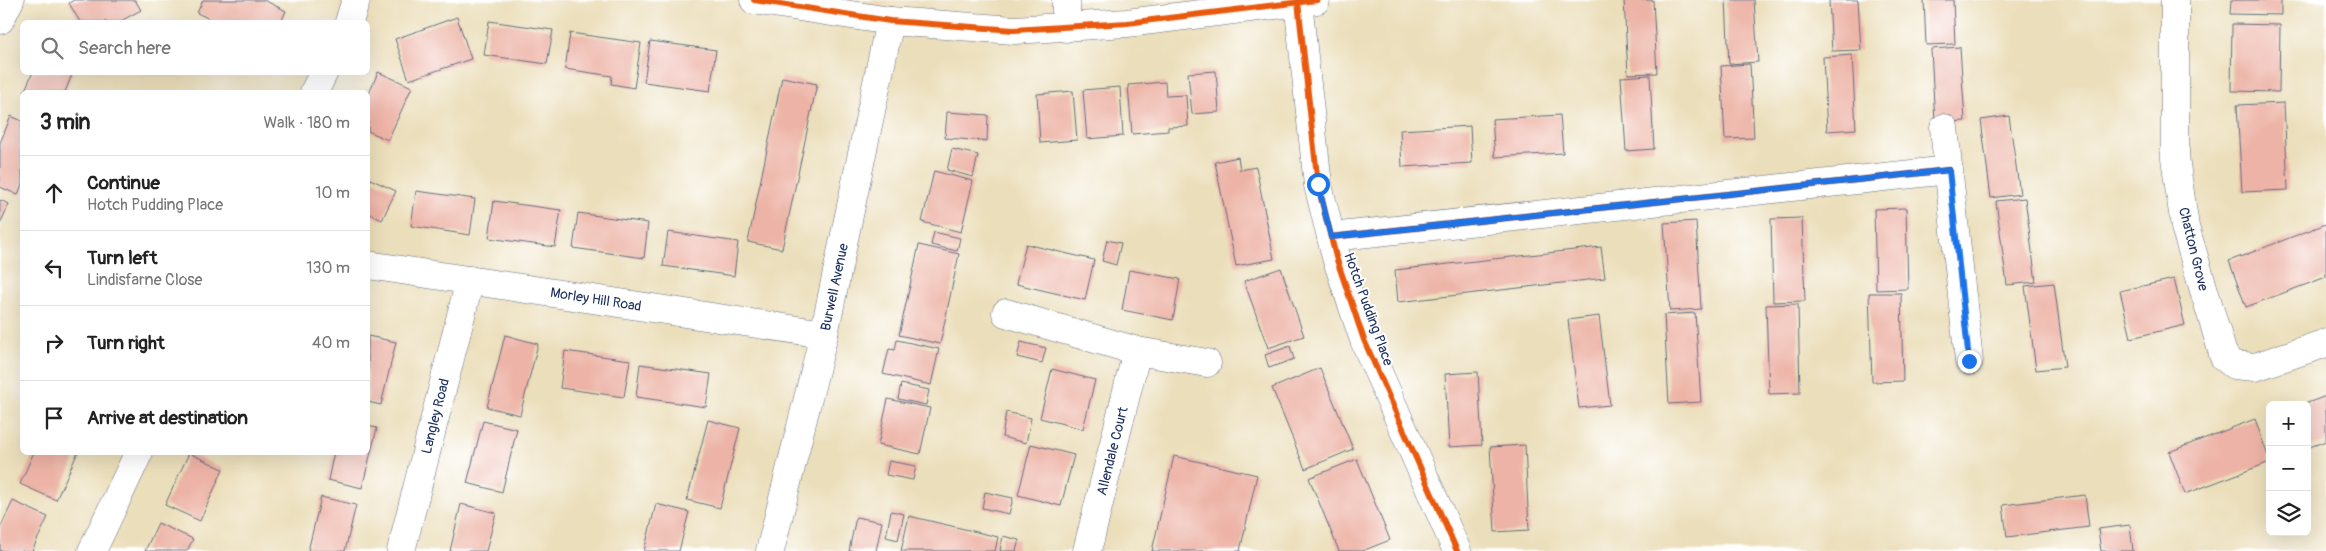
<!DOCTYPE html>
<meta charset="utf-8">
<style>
body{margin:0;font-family:Pangolin,sans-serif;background:#f6f6f6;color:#222}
.controls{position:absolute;right:15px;bottom:15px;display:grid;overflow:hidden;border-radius:8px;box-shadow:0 5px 20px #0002}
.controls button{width:45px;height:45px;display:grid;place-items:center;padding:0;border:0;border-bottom:1px solid #e0e0e0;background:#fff;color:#222;font:25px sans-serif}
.stop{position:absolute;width:15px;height:15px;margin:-11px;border:4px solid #1a73e8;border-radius:50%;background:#fff}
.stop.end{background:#1a73e8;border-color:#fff;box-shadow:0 1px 5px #0008}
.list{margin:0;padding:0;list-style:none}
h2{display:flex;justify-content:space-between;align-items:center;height:65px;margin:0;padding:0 20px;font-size:21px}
h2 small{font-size:16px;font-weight:400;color:#767676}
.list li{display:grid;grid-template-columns:32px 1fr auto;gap:15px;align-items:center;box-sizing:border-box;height:75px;padding:0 20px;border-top:1px solid #e0e0e0}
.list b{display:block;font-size:19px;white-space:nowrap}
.list p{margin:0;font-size:16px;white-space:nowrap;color:#767676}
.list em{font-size:16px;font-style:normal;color:#767676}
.icon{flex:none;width:28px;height:28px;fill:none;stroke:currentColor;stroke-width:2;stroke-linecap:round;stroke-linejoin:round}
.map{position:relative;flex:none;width:2326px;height:551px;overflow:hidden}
.search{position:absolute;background:#fff;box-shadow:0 5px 20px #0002;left:20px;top:20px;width:350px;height:55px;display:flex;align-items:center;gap:12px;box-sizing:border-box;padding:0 18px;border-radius:8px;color:#767676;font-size:19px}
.panel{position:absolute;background:#fff;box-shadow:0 5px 20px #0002;left:20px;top:90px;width:350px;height:365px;border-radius:8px}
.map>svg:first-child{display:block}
.building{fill:#edb3a6}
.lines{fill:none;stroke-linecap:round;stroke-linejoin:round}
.street-casing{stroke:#646c7e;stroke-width:29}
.street{stroke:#fff;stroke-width:28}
.cycleway-casing{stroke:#fff;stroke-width:9}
.cycleway{stroke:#e8590c;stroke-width:6}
.route{stroke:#1a73e8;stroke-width:6}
.labels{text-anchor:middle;stroke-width:4;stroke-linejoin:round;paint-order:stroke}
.street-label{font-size:14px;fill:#1b2f5e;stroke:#fff}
</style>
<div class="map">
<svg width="2326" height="551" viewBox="0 0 2326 551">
<rect width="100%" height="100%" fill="#fff"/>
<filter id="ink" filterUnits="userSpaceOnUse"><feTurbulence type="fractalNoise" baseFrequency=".02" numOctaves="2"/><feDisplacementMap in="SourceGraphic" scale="10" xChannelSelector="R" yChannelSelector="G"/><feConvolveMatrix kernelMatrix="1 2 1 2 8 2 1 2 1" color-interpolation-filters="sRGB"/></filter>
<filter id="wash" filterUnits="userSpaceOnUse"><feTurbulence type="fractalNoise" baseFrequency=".0096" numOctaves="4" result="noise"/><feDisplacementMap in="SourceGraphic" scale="20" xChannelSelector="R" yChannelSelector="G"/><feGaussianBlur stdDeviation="1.12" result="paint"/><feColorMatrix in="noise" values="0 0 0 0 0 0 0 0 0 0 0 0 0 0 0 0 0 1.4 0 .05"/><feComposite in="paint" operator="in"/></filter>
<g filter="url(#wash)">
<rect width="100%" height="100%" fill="#ebdeba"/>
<g id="blocks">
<g class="building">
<path d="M74 0H135L141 10 119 22H80L69 3Z"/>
<path d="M203 0H264L286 11 281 22H216L197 13Z"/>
<path d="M1624 0H1653L1657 73 1628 74Z"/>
<path d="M1726 0H1754L1758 62 1729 64Z"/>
<path d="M1829 0H1858L1861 50 1832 51Z"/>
<path d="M1924 0H1953L1955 44 1926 45Z"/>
<path d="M2231 0H2281V15L2230 14Z"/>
<path d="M457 17 471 59 409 80 395 39Z"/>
<path d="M489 21 553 30 547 64 484 55Z"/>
<path d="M2232 24 2280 25 2279 92 2231 91Z"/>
<path d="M570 33 641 43 634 88 611 84 612 76 565 69Z"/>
<path d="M650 41 716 50 710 91 644 82Z"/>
<path d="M1960 47 1965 121 1935 123 1931 49Z"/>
<path d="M1852 55 1856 129 1827 131 1823 57Z"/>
<path d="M1750 64 1754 138 1725 139 1721 66Z"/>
<path d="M1216 71 1219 112 1192 114 1188 73Z"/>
<path d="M33 72H73L65 92H24Z"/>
<path d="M378 72 412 87 388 140 368 131V96Z"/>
<path d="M1650 75 1654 149 1626 151 1621 77Z"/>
<path d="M782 77 817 84 782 249 748 242Z"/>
<path d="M1165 82 1166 96 1186 95 1188 126 1168 127V131L1132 134 1128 85Z"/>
<path d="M1120 87 1123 136 1087 139 1083 90Z"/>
<path d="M1073 91 1077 140 1040 143 1037 94Z"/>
<path d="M2284 103 2288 190 2242 192 2237 105Z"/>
<path d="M947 112 988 115 987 141 945 138Z"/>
<path d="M1560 115 1563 153 1495 157 1492 119Z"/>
<path d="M11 116 22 121V184L18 195 0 187V143Z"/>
<path d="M2009 116 2020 194 1991 198 1981 120Z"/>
<path d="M1470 126 1472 163 1402 167 1400 130Z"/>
<path d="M952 149 978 155 973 177 947 170Z"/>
<path d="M1238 157 1240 170 1256 167 1274 259 1236 266 1215 162Z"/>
<path d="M934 171 973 181 961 232 922 222Z"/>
<path d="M368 178 396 191 382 220 368 213Z"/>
<path d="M416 191 475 199 470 235 411 226Z"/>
<path d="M2025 198 2036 282 2007 285 1996 201Z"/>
<path d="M0 200 9 204 0 224Z"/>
<path d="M494 201 561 210 555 247 489 238Z"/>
<path d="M1906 208 1908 289 1876 290 1874 209Z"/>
<path d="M578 213 648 223 644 258 573 248Z"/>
<path d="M1802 218 1805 301 1773 302 1771 219Z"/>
<path d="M1696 221 1701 309 1670 311 1664 223Z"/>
<path d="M2326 224V277L2246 307 2229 261Z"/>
<path d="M668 232 738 242 734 276 663 266Z"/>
<path d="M934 232 960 238 957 251 931 245Z"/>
<path d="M1107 240 1121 243 1116 265 1102 261Z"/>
<path d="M1026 244 1094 260 1085 300 1016 284Z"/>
<path d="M919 245 959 254 940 344 899 335Z"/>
<path d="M1601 247 1605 278 1398 302 1395 270Z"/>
<path d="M1281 268 1304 336 1268 348 1244 281Z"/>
<path d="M1129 270 1180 279 1173 320 1122 310Z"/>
<path d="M2174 279 2185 325 2131 338 2120 291Z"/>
<path d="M2054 283 2065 367 2036 370 2025 286Z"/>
<path d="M1869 293H1901L1903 381 1872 382Z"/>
<path d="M1798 304 1800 393 1769 394 1766 305Z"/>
<path d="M1695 313 1701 402 1669 404 1664 315Z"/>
<path d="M1599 316 1610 405 1579 408 1568 320Z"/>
<path d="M505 335 538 344 520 415 487 407Z"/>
<path d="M368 336 396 342 381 405 368 402Z"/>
<path d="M897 340 939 349 931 385 883 374 889 349 895 350Z"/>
<path d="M1021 342 1046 348 1042 363 1017 357Z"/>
<path d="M1290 346 1294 359 1269 368 1265 355Z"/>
<path d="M565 351 630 360 624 397 560 388Z"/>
<path d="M640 364 711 374 706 407 636 397Z"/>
<path d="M1320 368 1353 449 1305 469 1272 388Z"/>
<path d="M1052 369 1095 380 1083 429 1040 418Z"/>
<path d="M1478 372 1482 445 1449 447 1445 374Z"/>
<path d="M901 384 929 390 926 405 898 399Z"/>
<path d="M2326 396V441L2307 448V405H2302Z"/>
<path d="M888 399 930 408 920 454 878 445Z"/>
<path d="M1006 412 1031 418 1026 443 1002 437Z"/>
<path d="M2255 419 2270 462 2185 494 2169 452Z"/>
<path d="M708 420 740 428 720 508 687 500Z"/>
<path d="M483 421 517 429 502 492 467 483Z"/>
<path d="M368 426 377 428 362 488 328 480 334 452H368Z"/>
<path d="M1031 444 1074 455 1061 506 1018 495Z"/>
<path d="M1525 445 1529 530 1495 532 1490 447Z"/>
<path d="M34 452H78L56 500 20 484Z"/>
<path d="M189 453 223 469 200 521 165 505Z"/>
<path d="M1174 456 1257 475 1240 551H1152Z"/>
<path d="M1357 459 1390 540 1362 551H1339L1309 478Z"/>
<path d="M889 461 916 466 913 480 886 475Z"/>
<path d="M985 492 1013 498 1009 514 982 508Z"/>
<path d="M2085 495 2089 527 2007 537 2003 505Z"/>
<path d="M321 497 356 505 345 551H308Z"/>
<path d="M13 501 48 517 32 551H0V528Z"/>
<path d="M461 504 496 513 486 551H450Z"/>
<path d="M656 504 689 512 679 551H644Z"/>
<path d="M891 511 904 514 898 540 886 537Z"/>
<path d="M909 516 998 537 995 551H901Z"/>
<path d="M856 517 882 522 876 551H849Z"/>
<path d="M158 523 193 539 187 551H145Z"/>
<path d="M2130 525 2133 551H2101L2098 529Z"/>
<path d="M1003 536 1019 540 1016 551H1000Z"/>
</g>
</g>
</g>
<g filter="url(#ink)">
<use href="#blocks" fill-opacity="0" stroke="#646c7e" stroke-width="1"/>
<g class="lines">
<g class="street-casing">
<g id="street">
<path d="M754 0 890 21 1014 30 1127 23 1316 0"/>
<path d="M1066 0V28"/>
<path d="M2175 0V158L2185 227 2224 357 2234 365 2255 367 2326 343"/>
<path d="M1298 2 1318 185 1336 257 1364 340 1457 551"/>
<path d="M0 20 10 0"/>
<path d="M349 22 356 0"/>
<path d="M314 92 324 72"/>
<path d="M1944 128 1969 361"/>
<path d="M1331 237 1949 170"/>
<path d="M368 265 824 334"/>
<path d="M1006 313 1137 351 1207 363"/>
<path d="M92 551 139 452"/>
<path d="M401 551 470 280"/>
<path d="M770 551 824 334 890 21"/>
<path d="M1087 551 1137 351"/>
</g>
</g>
<use href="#street" class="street"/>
<g class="cycleway-casing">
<g id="cycleway">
<path d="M754 0 890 21 1014 30 1127 23 1317 0"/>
<path d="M1298 2 1318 185 1336 257 1364 340 1457 551"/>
<path d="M1331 237 1949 170"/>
</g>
</g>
<use href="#cycleway" class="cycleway"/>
</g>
</g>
<g class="lines" filter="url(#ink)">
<path class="route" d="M1318 184 1331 237 1949 170 1969 361"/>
</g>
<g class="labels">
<g class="street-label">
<text transform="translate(2194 249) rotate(76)" y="5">Chatton Grove</text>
<text transform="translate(834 287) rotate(-78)" y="5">Burwell Avenue</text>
<text transform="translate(596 299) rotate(9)" y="5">Morley Hill Road</text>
<text transform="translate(1369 309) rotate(70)" y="5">Hotch Pudding Place</text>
<text transform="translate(435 416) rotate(-76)" y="5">Langley Road</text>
<text transform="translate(1112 451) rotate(-76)" y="5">Allendale Court</text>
</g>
</g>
</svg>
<div class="controls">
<button>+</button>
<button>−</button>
<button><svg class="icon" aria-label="layers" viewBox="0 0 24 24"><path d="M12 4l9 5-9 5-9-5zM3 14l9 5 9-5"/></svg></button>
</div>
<div class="stop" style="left:1318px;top:184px"></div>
<div class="stop end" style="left:1969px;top:361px"></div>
<div class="search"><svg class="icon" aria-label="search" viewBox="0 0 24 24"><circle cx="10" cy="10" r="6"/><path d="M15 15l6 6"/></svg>Search here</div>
<section class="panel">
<h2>3 min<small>Walk · 180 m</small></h2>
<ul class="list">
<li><svg class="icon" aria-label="ahead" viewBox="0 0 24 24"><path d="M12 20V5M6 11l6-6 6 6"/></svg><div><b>Continue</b><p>Hotch Pudding Place</p></div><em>10 m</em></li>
<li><svg class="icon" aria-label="left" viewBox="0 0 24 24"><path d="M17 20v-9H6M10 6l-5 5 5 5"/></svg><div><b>Turn left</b><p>Lindisfarne Close</p></div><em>130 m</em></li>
<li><svg class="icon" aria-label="right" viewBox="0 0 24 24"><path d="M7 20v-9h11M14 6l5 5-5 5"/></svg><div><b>Turn right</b></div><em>40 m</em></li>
<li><svg class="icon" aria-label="arrive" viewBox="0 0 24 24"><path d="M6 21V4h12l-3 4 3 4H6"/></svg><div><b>Arrive at destination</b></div></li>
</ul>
</section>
</div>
